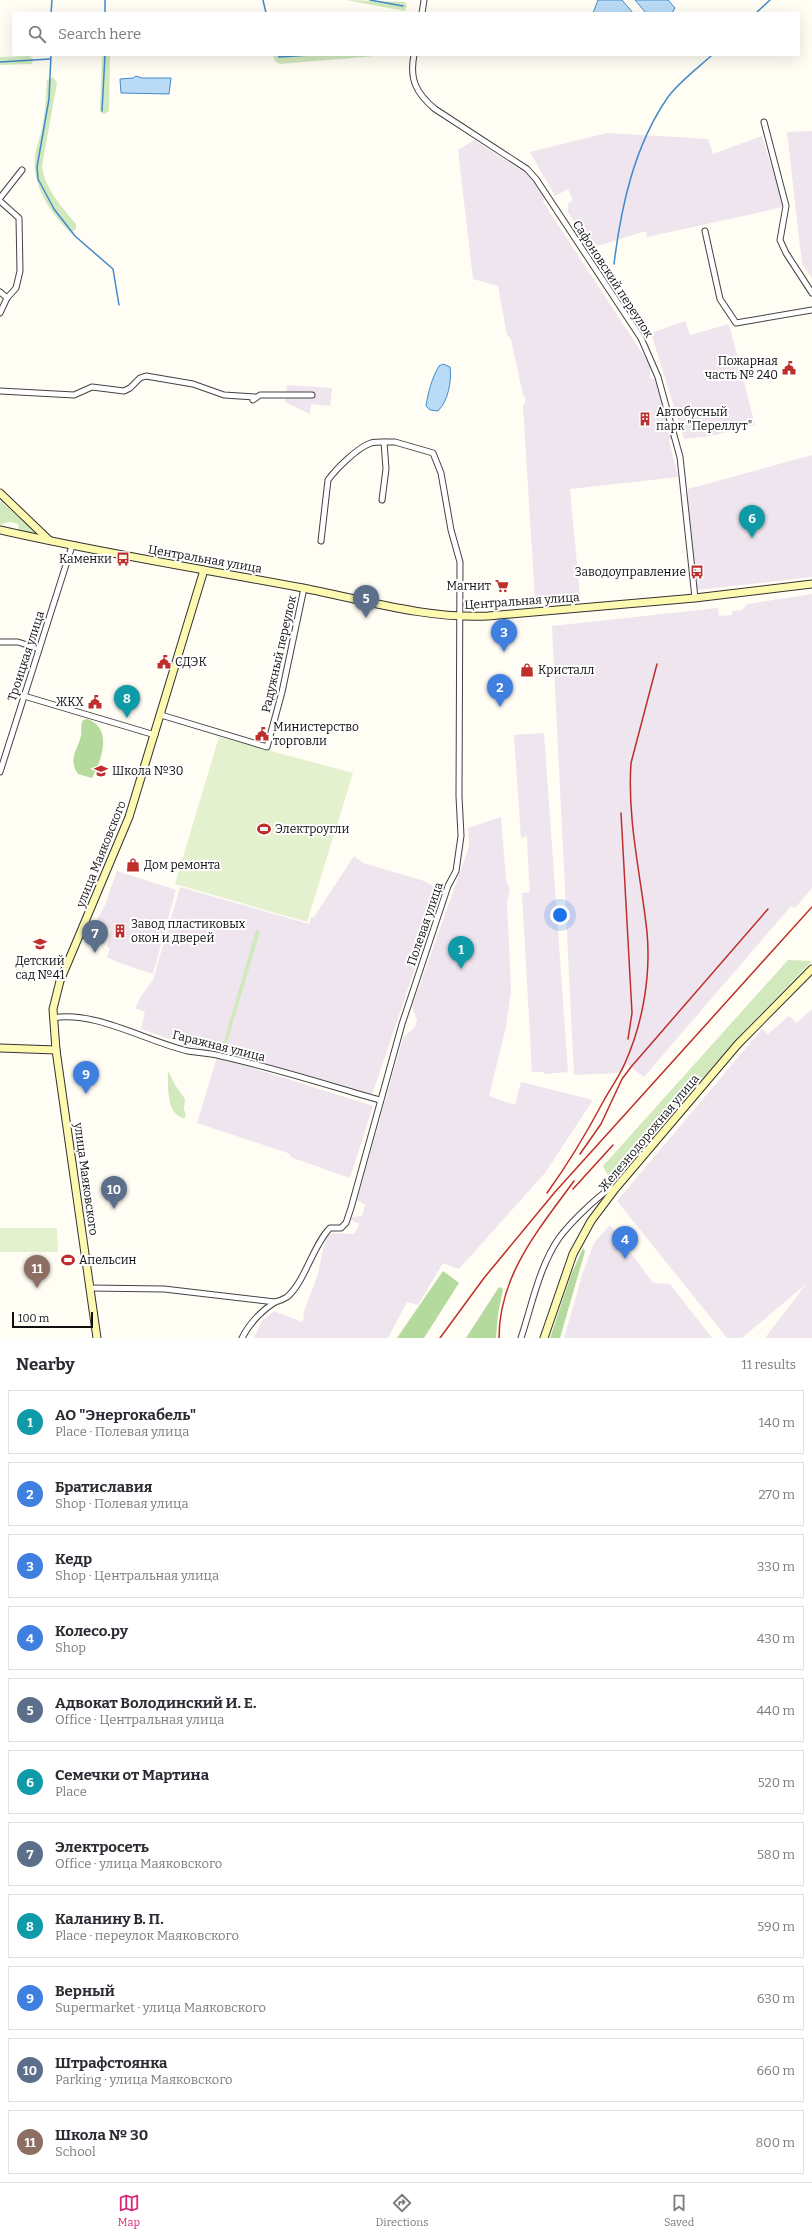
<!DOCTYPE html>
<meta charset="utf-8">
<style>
body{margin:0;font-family:Bitter,serif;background:#f7f7f7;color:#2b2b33}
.scale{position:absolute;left:12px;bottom:10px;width:81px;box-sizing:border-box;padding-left:4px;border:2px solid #101010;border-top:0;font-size:11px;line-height:14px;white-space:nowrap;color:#101010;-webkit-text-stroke:3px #fff;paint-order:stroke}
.you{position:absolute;left:560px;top:915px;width:14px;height:14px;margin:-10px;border:3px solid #fff;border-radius:50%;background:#1a73e8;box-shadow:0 0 0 6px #1a73e833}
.badge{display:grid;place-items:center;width:26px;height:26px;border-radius:50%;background:#db2777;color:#fff;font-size:13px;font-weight:700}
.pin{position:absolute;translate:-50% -33px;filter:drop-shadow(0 1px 2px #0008)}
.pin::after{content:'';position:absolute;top:21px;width:14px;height:12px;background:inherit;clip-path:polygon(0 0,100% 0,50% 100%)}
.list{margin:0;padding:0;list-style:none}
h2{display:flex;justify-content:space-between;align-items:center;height:52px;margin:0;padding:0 16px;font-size:17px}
h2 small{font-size:13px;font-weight:400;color:#7c7c81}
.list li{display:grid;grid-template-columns:26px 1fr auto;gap:12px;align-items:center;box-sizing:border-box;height:64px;margin:0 8px 8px;padding:0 8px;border:1px solid #e1e1e2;border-radius:0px}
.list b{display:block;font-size:15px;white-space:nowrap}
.list p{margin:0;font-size:13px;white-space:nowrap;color:#7c7c81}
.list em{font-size:13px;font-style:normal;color:#7c7c81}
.icon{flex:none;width:22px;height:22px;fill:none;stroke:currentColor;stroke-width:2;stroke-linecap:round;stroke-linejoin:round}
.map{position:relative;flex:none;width:812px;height:1338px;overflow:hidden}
.search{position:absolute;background:#fff;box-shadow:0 4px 16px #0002;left:12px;right:12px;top:12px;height:44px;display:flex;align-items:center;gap:10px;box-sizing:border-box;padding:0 14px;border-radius:0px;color:#7c7c81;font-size:15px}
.sheet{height:844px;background:#fff}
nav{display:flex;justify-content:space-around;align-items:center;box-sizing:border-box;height:56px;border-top:1px solid #e1e1e2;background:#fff;font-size:11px;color:#7c7c81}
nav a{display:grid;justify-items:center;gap:2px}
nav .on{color:#db2777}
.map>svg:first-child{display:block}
.industrial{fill:#eee5ee}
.green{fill:#d1e9bd}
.forest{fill:#b4da9d}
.pitch{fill:#e3f1cf}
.water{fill:#badbf5;stroke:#428bca}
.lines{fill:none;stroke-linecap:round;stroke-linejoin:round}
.stream{stroke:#428bca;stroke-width:1.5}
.street-casing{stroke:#434343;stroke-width:7}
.secondary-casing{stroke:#323232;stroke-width:9}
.street{stroke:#fff;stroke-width:5}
.secondary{stroke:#fdf9b1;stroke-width:7}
.rail{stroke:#be2e2b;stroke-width:1.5}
.labels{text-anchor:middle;stroke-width:4;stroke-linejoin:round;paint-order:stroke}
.street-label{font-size:12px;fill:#101010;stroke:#fff}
.poi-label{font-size:12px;fill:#101010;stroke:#fff;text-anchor:start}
</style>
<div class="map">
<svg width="812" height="1338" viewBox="0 0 812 1338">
<rect width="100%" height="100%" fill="#fffdf4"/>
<g class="industrial">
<path d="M812 131V278L802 264 787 132Z"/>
<path d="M607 133 708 139 713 154 762 136 784 207 647 237 646 231 591 248 568 212V204L573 200 568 189 555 196 530 152Z"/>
<path d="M474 140 531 177 545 198 543 202 650 365V378L657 380 673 439 669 440 678 477 570 489 580 596 535 599 523 406 526 400 523 395 511 339 507 335 498 286 473 279 458 150Z"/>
<path d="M685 321 690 335 729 324 755 425 711 436 684 439 651 333Z"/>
<path d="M287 385 332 388 330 406 311 404 310 414 285 402Z"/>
<path d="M812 455V577L697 590 689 522 688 489Z"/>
<path d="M812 594V888L795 908 791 906 644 1077 627 1064 623 1071 617 1073 574 1075 552 626 718 608 719 616 732 615V611L742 610 747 604Z"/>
<path d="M544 733 568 1072 544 1074V1072H532L522 893 530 892 528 862 527 836 521 838 514 735Z"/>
<path d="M501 817 506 880 510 890 507 902 511 990 506 1027 489 1096 515 1105 521 1082 593 1100 545 1173 459 1269 443 1263 418 1305 407 1302 388 1338H254L261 1322 274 1311 302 1322 305 1316 303 1314 318 1274 326 1235 334 1233 354 1234 359 1224 351 1220 352 1217 362 1216 365 1205 357 1200 403 1038 415 1027 417 1020 412 1007 469 847 468 828Z"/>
<path d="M354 856 363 863 424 881 441 891 372 1095 227 1053 202 1050 141 1029 145 1012 135 1008 141 996 153 980 180 887 309 924 311 917H314Z"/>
<path d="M117 871 176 890 153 974 117 962 107 957 110 948 107 947 111 929 95 924 105 905Z"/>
<path d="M812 1009V1338H765L806 1284 742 1338H727L617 1201 762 1029 768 1034 789 1016 797 1023Z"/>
<path d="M217 1057 373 1106 350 1178 293 1158 288 1153 197 1123Z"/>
<path d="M610 1225 653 1283 670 1284 712 1338H564L583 1272 594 1243Z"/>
</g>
<g class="green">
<path d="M346 0 405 2 407 6 405 11Z"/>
<path d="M102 55H110L109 111 104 114 100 112Z"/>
<path d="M273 55H387L280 64 275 61Z"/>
<path d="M30 56 33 59 32 64 0 65V57Z"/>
<path d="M53 77 57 83 42 166C45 189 61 206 76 224V229L71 233C50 213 32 186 35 156 36 147 40 138 42 129 45 113 46 97 47 80Z"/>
<path d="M0 501 36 532 35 534 19 530 18 524C11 521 6 522 0 525Z"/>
<path d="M256 930 260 932 226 1046 222 1048Z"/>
<path d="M788 960 812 961 741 1034 612 1183 603 1166Z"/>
<path d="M168 1071 175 1085 185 1099 184 1109 186 1116 184 1118C166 1115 168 1085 168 1071Z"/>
</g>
<g class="forest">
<path d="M87 719C113 727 102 760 92 778L78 774C68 759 77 751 81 736 82 730 80 725 83 720Z"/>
<path d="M583 1248 585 1251 560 1338H550L571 1275Z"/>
<path d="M443 1271 459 1283 424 1338H397Z"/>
<path d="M499 1287 503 1289 498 1314 496 1338H466Z"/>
</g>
<g class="pitch">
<path d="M219 737 353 773 307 922 175 884Z"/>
<path d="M0 1228H57L58 1252H0Z"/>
</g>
<g class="water">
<path d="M598 0H622L633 13H593Z"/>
<path d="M635 0H668L675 8 672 13H646Z"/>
<path d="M136 76 142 78H171L169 94 121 93 120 79 133 78Z"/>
<path d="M443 364 450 367C452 381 448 401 438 411L430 410 426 406C428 392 432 378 439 366Z"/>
</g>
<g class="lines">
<g class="stream">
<path d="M263 0 266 13"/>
<path d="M370 0 403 6"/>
<path d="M51 13 52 0"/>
<path d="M105 13V0"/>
<path d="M756 13 770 0"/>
<path d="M51 55 49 99 37 167 38 179 54 209 75 236 113 269 119 305"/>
<path d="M279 55V57L310 55"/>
<path d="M0 62 50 59"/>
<path d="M102 111 105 55"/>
<path d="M614 264C621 207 634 146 668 97 678 83 699 67 712 55"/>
</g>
<g class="street-casing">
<g id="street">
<path d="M422 13 424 0"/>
<path d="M414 55C409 80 417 94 435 109L527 169 536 179 641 338 658 377 680 457 695 598"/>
<path d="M764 122 786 206 780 240 786 253 812 293"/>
<path d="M0 198 22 170"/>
<path d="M0 201 19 218 20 271 16 288 7 298 0 313"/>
<path d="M705 231 720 299 736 323 812 310"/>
<path d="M0 292 7 298"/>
<path d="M0 391 74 395 92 387 124 391 130 388 140 378 146 376 193 384 224 395 255 397 253 400 260 395H312"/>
<path d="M321 541 328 480C336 469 358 447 371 443 375 442 380 442 384 442"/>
<path d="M0 642H18L39 649"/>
<path d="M24 696 155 735"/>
<path d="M161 715 267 747 282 692 304 588"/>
<path d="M0 772 72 546"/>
<path d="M53 1018C94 1010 148 1042 188 1051 199 1053 210 1053 221 1056 275 1068 327 1085 380 1100"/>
<path d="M90 1288 164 1289 275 1302C279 1301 284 1299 287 1297 305 1282 313 1245 330 1228H341L346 1223 351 1208 402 1024 448 886 456 871 461 836 459 796 460 562 451 530 441 473 433 453 395 442H384L386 469 382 500"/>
<path d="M242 1338C250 1322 260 1312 275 1302"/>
<path d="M521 1338C532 1305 539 1267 559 1238 571 1222 593 1201 609 1189H615"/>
</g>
</g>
<g class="secondary-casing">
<g id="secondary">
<path d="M0 493 49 540"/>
<path d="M0 530C100 553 202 569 303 588 364 600 426 619 488 616L695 598 812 584"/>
<path d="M0 1048 56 1050"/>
<path d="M97 1338 56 1050 53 1009 60 981 129 817 204 570"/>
<path d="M544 1338 573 1254 591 1221 615 1189 738 1044 812 969"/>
</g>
</g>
<use href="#street" class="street"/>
<use href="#secondary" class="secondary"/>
<g class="rail">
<path d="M621 813 632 1013 628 1039"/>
<path d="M580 1154 601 1124 622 1079 631 1067 768 909"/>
<path d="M573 1189 613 1145"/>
<path d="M547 1193C568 1164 586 1134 603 1102 610 1089 619 1077 625 1063 643 1023 651 975 647 932 641 876 627 820 631 763L657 664"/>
<path d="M440 1338 484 1278 555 1192 812 907"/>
<path d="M499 1338C499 1275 539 1229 574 1181"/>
</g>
</g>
<defs>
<g id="civic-bare" transform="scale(1.08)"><path d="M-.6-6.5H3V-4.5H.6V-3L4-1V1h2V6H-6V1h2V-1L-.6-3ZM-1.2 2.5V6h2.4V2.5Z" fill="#be2e2b" stroke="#fff" stroke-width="2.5" paint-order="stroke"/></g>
<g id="building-bare" transform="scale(1.08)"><path d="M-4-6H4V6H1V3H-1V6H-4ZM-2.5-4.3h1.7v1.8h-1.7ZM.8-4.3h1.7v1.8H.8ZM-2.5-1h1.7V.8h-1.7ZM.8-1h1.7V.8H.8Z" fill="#be2e2b" stroke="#fff" stroke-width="2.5" paint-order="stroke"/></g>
<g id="bus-bare" transform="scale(1.08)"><path d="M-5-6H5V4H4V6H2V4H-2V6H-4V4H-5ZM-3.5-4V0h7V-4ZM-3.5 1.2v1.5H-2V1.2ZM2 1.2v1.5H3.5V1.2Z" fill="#be2e2b" stroke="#fff" stroke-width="2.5" paint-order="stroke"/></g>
<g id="supermarket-bare" transform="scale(1.08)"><path d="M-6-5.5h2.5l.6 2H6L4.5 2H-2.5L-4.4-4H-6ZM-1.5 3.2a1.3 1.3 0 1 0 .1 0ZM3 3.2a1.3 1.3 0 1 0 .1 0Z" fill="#be2e2b" stroke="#fff" stroke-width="2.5" paint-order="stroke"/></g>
<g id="shop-bare" transform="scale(1.08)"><path d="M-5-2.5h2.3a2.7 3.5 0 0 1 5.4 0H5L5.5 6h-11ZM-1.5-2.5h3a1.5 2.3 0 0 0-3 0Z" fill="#be2e2b" stroke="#fff" stroke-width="2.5" paint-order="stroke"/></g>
<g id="school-bare" transform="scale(1.08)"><path d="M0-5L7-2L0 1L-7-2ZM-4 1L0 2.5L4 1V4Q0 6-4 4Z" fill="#be2e2b" stroke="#fff" stroke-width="2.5" paint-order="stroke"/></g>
<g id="stadium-bare" transform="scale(1.08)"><path d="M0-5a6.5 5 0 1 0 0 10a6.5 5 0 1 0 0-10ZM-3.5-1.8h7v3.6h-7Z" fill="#be2e2b" stroke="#fff" stroke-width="2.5" paint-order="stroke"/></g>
</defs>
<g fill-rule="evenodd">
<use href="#civic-bare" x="789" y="368"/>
<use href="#building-bare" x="645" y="419"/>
<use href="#bus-bare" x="123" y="559"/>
<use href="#bus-bare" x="697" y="572"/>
<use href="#supermarket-bare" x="502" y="586"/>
<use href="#civic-bare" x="164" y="662"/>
<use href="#shop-bare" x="527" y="670"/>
<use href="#civic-bare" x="95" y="702"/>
<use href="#civic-bare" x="262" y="734"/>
<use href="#school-bare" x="101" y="771"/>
<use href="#stadium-bare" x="264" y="829"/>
<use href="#shop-bare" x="133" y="865"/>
<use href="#building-bare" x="120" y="931"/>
<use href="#school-bare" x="40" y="944"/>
<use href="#stadium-bare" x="68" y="1260"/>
</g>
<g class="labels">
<g class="street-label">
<text transform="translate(613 279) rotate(57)" y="4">Сафоновский переулок</text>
<text transform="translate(205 559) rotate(10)" y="4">Центральная улица</text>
<text transform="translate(522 601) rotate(-4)" y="4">Центральная улица</text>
<text transform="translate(279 654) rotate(-77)" y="4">Радужный переулок</text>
<text transform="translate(26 656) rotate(-72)" y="4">Троицкая улица</text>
<text transform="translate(101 854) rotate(-68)" y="4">улица Маяковского</text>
<text transform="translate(425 924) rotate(-71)" y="4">Полевая улица</text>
<text transform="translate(219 1046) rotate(14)" y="4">Гаражная улица</text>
<text transform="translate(649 1133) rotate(-50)" y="4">Железнодорожная улица</text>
<text transform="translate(86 1179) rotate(82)" y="4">улица Маяковского</text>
</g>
<g class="poi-label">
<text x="778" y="365" text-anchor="end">Пожарная<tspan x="778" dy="14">часть № 240</tspan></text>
<text x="656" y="416">Автобусный<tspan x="656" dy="14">парк "Переллут"</tspan></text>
<text x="112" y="563" text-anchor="end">Каменки</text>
<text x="686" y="576" text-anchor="end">Заводоуправление</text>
<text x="491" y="590" text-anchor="end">Магнит</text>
<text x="175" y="666">СДЭК</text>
<text x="538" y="674">Кристалл</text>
<text x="84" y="706" text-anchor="end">ЖКХ</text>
<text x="273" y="731">Министерство<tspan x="273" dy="14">торговли</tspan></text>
<text x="112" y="775">Школа №30</text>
<text x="275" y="833">Электроугли</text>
<text x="144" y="869">Дом ремонта</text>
<text x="131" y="928">Завод пластиковых<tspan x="131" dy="14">окон и дверей</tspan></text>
<text x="40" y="965" text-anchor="middle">Детский<tspan x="40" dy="14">сад №41</tspan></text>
<text x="79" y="1264">Апельсин</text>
</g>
</g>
</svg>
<div class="scale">100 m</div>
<div class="you"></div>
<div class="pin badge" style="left:461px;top:969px;background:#0f9aa8">1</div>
<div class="pin badge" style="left:500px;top:707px;background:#3f7fe0">2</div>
<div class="pin badge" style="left:504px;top:652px;background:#3f7fe0">3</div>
<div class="pin badge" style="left:625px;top:1259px;background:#3f7fe0">4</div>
<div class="pin badge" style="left:366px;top:618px;background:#5c6f8a">5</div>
<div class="pin badge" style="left:752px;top:538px;background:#0f9aa8">6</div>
<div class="pin badge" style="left:95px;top:953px;background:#5c6f8a">7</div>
<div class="pin badge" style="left:127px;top:718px;background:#0f9aa8">8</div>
<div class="pin badge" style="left:86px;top:1094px;background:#3f7fe0">9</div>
<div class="pin badge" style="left:114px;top:1209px;background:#5c6f8a">10</div>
<div class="pin badge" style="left:37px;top:1288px;background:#8d6e63">11</div>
<div class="search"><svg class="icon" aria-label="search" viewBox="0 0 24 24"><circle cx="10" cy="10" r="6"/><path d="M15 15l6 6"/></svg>Search here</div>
</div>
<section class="sheet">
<h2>Nearby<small>11 results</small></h2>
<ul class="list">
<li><span class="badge" style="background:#0f9aa8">1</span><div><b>АО &quot;Энергокабель&quot;</b><p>Place · Полевая улица</p></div><em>140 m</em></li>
<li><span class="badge" style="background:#3f7fe0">2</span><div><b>Братиславия</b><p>Shop · Полевая улица</p></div><em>270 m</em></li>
<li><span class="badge" style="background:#3f7fe0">3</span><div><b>Кедр</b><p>Shop · Центральная улица</p></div><em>330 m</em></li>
<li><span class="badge" style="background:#3f7fe0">4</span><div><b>Колесо.ру</b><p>Shop</p></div><em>430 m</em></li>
<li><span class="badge" style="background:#5c6f8a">5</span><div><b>Адвокат Володинский И. Е.</b><p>Office · Центральная улица</p></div><em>440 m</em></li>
<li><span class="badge" style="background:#0f9aa8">6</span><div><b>Семечки от Мартина</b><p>Place</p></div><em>520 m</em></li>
<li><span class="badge" style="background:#5c6f8a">7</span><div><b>Электросеть</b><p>Office · улица Маяковского</p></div><em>580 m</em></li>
<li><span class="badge" style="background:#0f9aa8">8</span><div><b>Каланину В. П.</b><p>Place · переулок Маяковского</p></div><em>590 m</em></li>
<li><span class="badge" style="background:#3f7fe0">9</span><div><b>Верный</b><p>Supermarket · улица Маяковского</p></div><em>630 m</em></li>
<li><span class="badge" style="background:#5c6f8a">10</span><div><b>Штрафстоянка</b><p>Parking · улица Маяковского</p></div><em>660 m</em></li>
<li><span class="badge" style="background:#8d6e63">11</span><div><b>Школа № 30</b><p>School</p></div><em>800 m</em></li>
</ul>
</section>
<nav>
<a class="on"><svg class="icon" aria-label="map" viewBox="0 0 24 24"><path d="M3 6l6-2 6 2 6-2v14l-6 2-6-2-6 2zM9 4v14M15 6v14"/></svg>Map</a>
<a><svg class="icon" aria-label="directions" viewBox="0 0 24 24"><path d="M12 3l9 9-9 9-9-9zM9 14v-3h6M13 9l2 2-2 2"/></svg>Directions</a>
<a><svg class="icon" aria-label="saved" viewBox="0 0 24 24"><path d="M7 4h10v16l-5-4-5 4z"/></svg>Saved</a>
</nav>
